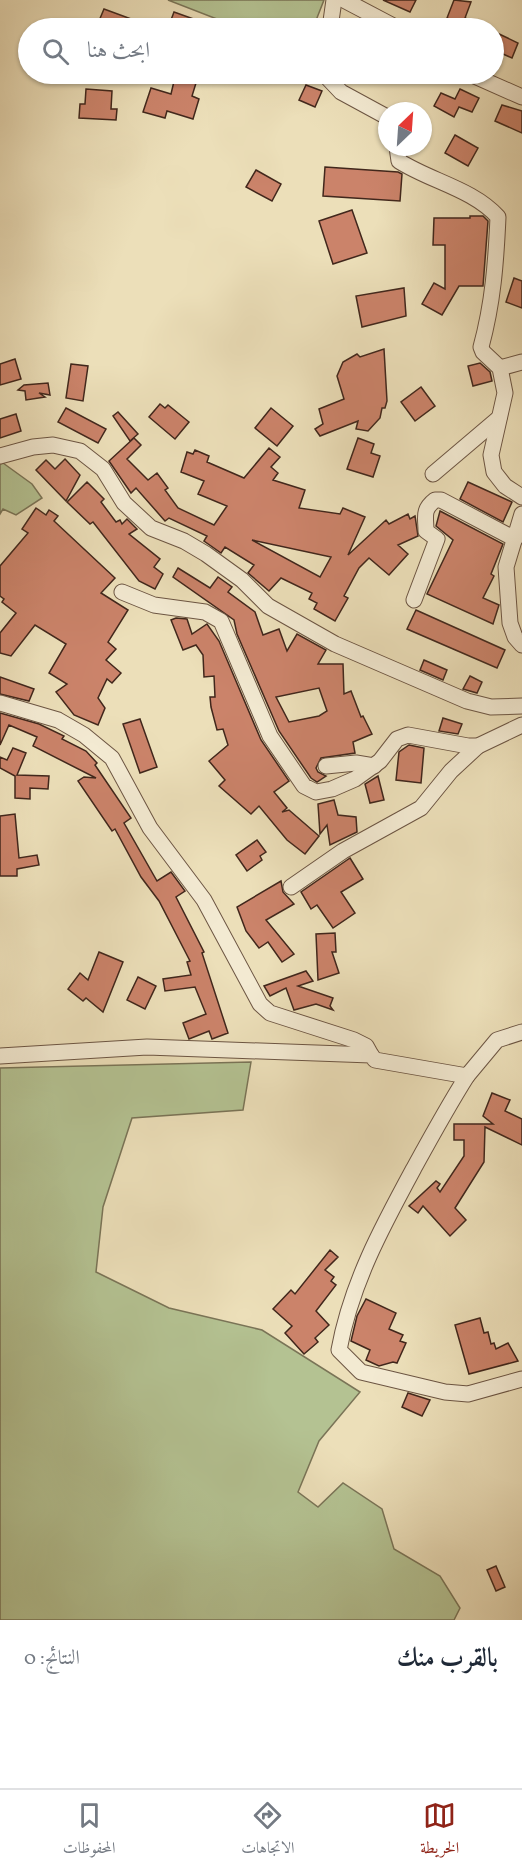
<!DOCTYPE html>
<html lang="ar">
<meta charset="utf-8">
<style>
body{margin:0;font-family:Vollkorn,Amiri,serif;background:#f2f2f3;color:#1f2937;direction:rtl}
.compass{position:absolute;left:378px;top:102px;width:54px;height:54px;border-radius:50%;background:#fff;box-shadow:0 2px 4px #0004;rotate:25deg}
.list{margin:0;padding:0;list-style:none}
h2{display:flex;justify-content:space-between;align-items:center;height:78px;margin:0;padding:0 24px;font-size:26px}
h2 small{font-size:20px;font-weight:400;color:#747a83}
.icon{flex:none;width:33px;height:33px;fill:none;stroke:currentColor;stroke-width:2;stroke-linecap:round;stroke-linejoin:round}
.map{position:relative;flex:none;width:522px;height:1620px;overflow:hidden;direction:ltr}
.search{position:absolute;background:#fff;box-shadow:0 2px 4px #0004;left:18px;right:18px;top:18px;height:66px;display:flex;align-items:center;gap:15px;box-sizing:border-box;padding:0 21px;border-radius:33px;color:#747a83;font-size:22px}
.sheet{height:168px;background:#fff}
nav{display:flex;justify-content:space-around;align-items:center;box-sizing:border-box;height:84px;border-top:2px solid #e0e1e3;background:#fff;font-size:16px;color:#747a83}
nav a{display:grid;justify-items:center;gap:3px}
nav .on{color:#8f2418}
.map>svg:first-child{display:block}
.green{fill:#b4c292;stroke:#7a7457;stroke-width:1.5}
.building{fill:#cb836a;stroke:#41271c;stroke-width:1.5;fill-rule:evenodd}
.lines{fill:none;stroke-linecap:round;stroke-linejoin:round}
.street-casing{stroke:#6c5543;stroke-width:17}
.street{stroke:#f3ead2;stroke-width:15}
</style>
<div class="map">
<svg width="522" height="1620" viewBox="0 0 522 1620">
<rect width="100%" height="100%" fill="#ecdfb9"/>
<filter id="stains"><feTurbulence type="fractalNoise" baseFrequency=".00333" numOctaves="4"/><feColorMatrix values="0 0 0 0 .2 0 0 0 0 .09 0 0 0 0 .02 0 0 0 .5 -.17"/></filter>
<radialGradient id="worn" r=".72"><stop offset=".6" stop-color="#630" stop-opacity="0"/><stop offset="1" stop-color="#630" stop-opacity=".3"/></radialGradient>
<g class="green">
<path d="M168 0H324L313 28H240Z"/>
<path d="M3 463 32 484 42 498 16 515 3 509 0 514V464Z"/>
<path d="M251 1062 243 1110 132 1118 103 1207 96 1272 169 1308 262 1330 360 1392 319 1441 298 1492 318 1507 343 1483 382 1509 394 1549 440 1576 460 1608 454 1620H0V1068Z"/>
</g>
<g class="building">
<path d="M383 0H416L410 12Z"/>
<path d="M454 0 471 2 465 18 490 28H455L458 22 447 18Z"/>
<path d="M104 9 153 27V28H96Z"/>
<path d="M174 12 216 27V28H168Z"/>
<path d="M497 33 518 43 512 58 494 50Z"/>
<path d="M175 77 196 83 192 96 199 99 193 119 167 111 165 118 143 112 151 88 171 94Z"/>
<path d="M306 85 322 91 315 107 299 100Z"/>
<path d="M86 89 112 91 111 109H117L116 120 79 118 80 104H85Z"/>
<path d="M460 89 479 98 472 112 459 107 454 117 434 106 441 93 455 99Z"/>
<path d="M502 105 522 111V133L495 121Z"/>
<path d="M455 135 478 148 468 166 445 153Z"/>
<path d="M325 167 398 172 402 174 400 201 323 196Z"/>
<path d="M256 170 281 184 272 201 246 187Z"/>
<path d="M352 210 367 253 333 264 319 221Z"/>
<path d="M470 216H483L488 221 483 286H459L442 315 422 304 434 283 445 289V245H433L434 218H470Z"/>
<path d="M514 278 522 281V308L506 302Z"/>
<path d="M404 288 406 316 362 327 356 296Z"/>
<path d="M384 349 387 401 385 408H382L380 418 368 431 356 429 358 421 320 436 315 429 323 424 319 409 344 399 337 376 343 362 357 354 360 357Z"/>
<path d="M15 359 21 379 0 385V364Z"/>
<path d="M480 363 490 372 492 381 473 386 468 366Z"/>
<path d="M71 364 88 366 83 401 66 398Z"/>
<path d="M48 383 50 395 39 393 45 397 26 400 25 391 18 390 24 385Z"/>
<path d="M421 387 435 406 415 421 401 402Z"/>
<path d="M160 404 165 408 168 405 189 422 175 439 149 417Z"/>
<path d="M66 408 106 429 98 443 58 422Z"/>
<path d="M271 408 293 426 277 446 255 428Z"/>
<path d="M118 412 138 434 130 441 113 416Z"/>
<path d="M16 414 21 431 0 438V419Z"/>
<path d="M134 438 141 445 127 459 148 480 157 473 168 488 165 490 178 508 214 525 227 506 198 494 204 481 181 472 187 452 193 454 195 450 209 456 207 462 244 478 269 448 280 457 271 467 278 473 273 480 305 490 299 508 340 514 343 508 365 517 348 555 386 520 389 524 408 514 410 519 415 516 418 536 398 545 408 554 389 575 369 558 359 568 344 596 348 598 335 621 314 609 317 603 309 599 312 593 281 578 269 591 248 573 254 565 225 547 221 553 204 541 207 536 169 518 165 521 136 488 131 493 109 461ZM252 540 331 557 320 577Z"/>
<path d="M358 438 374 444 371 453 380 456 373 477 347 469Z"/>
<path d="M65 459 80 475 66 501 36 470 46 460 55 469Z"/>
<path d="M87 482 104 499 101 502 116 522 120 520 122 524 127 519 137 529 129 534 160 559 154 567 163 574 155 589 139 581 93 522 90 524 67 502Z"/>
<path d="M468 482 512 502 503 522 460 499Z"/>
<path d="M36 508 46 515 49 510 58 516 54 521 115 578 101 593 128 610 108 642 116 649 106 660 121 673 112 683 107 679 98 698 105 708 98 725 74 715 56 692 67 684 49 673 66 644 35 625 11 656 0 653V633L16 613 2 602 4 599 0 596V566L28 533 22 529Z"/>
<path d="M440 511 503 544 491 574 494 576 483 598 499 605 493 624 427 594 453 540 436 526Z"/>
<path d="M178 568 210 588 218 577 232 587 228 592 255 612 263 635 279 629 287 651 297 634 326 650 318 664H343L344 694 351 691 361 717 363 716 372 734 353 742 355 753 321 758 316 768 318 772 326 776 317 782 311 778 279 731 237 634 234 620 173 577ZM319 688 327 711 319 716 289 722 276 697Z"/>
<path d="M416 610 505 650 497 668 407 629Z"/>
<path d="M176 618 187 619 192 634 207 624 219 641 261 740 289 781 274 792 287 808 282 812 289 810 319 836 305 854 287 840 259 806 251 814 219 786 225 780 209 761 228 745 223 729 217 730 211 707 210 697H215L214 676 204 677 203 655 196 645 183 650 171 620Z"/>
<path d="M424 660 447 670 443 680 420 670Z"/>
<path d="M470 676 482 682 477 693 463 689Z"/>
<path d="M0 677 34 689 29 701 0 694Z"/>
<path d="M0 713 39 724 64 736 62 739 86 751 97 763 95 765 131 818 124 823 157 881 171 872 185 891 176 897 204 952 202 953 228 1033 212 1039 209 1031 189 1039 183 1023 206 1014 195 987 165 991 163 979 191 975 187 962 190 961 159 901 141 877 115 829 112 831 78 781 84 777 96 778 33 746 37 737 9 725 0 745Z"/>
<path d="M443 718 462 724 458 734 439 731Z"/>
<path d="M140 719 157 767 140 773 123 724Z"/>
<path d="M409 745 424 748 421 783 396 780 399 752Z"/>
<path d="M13 748 26 753 17 775 49 776 48 789 30 788V799L15 798V776L0 768V757L7 760Z"/>
<path d="M378 776 384 800 370 803 365 784Z"/>
<path d="M334 800 338 815 356 817 357 832 330 845 327 825 320 834 318 804Z"/>
<path d="M15 814 19 858 37 855 39 865 17 869V876H0V816Z"/>
<path d="M257 840 266 852 260 856 262 860 247 871 236 855Z"/>
<path d="M350 858 363 879 341 892 355 913 333 928 317 905 311 909 301 892Z"/>
<path d="M281 881 283 892 294 904 266 920 294 954 282 962 268 942 259 948 246 931 237 907Z"/>
<path d="M335 933 336 952H332L339 973 318 980 316 934Z"/>
<path d="M99 952 123 962 103 1012 86 998 83 1001 68 989 80 973 88 980Z"/>
<path d="M306 971 313 981 298 986 333 998 330 1006 333 1010 316 1004 294 1010 286 988 270 996 264 986Z"/>
<path d="M138 977 156 986 145 1009 127 1000Z"/>
<path d="M492 1093 510 1100 505 1111 522 1119V1145L485 1127 484 1162 455 1208 466 1220 450 1236 423 1206 418 1213 409 1206 436 1181 440 1184 437 1188 440 1192 464 1156V1140H454V1124H493L483 1116Z"/>
<path d="M330 1250 338 1257 325 1270 334 1277 331 1281 336 1285 316 1311 329 1325 315 1338 318 1342 304 1354 285 1333 292 1326 273 1309 291 1290 295 1294Z"/>
<path d="M366 1299 396 1313 389 1329 403 1335 400 1341 406 1343 397 1363 393 1362 379 1366 366 1360 370 1350 351 1341 357 1316Z"/>
<path d="M480 1318 484 1333 488 1332 491 1344 494 1343 496 1349 508 1343 518 1361 469 1374 455 1325Z"/>
<path d="M408 1393 430 1400 422 1416 402 1407Z"/>
<path d="M496 1566 505 1587 496 1591 487 1570Z"/>
</g>
<g class="lines">
<g class="street-casing">
<g id="street">
<path d="M344 0 397 28"/>
<path d="M330 28 334 0"/>
<path d="M324 74 341 92 387 117"/>
<path d="M470 74 522 97"/>
<path d="M397 147 399 161C430 181 473 189 498 217 496 262 493 303 481 347L483 352 500 368 505 393 491 455 494 472 505 486 522 497"/>
<path d="M500 368 522 362"/>
<path d="M0 456 33 447 53 445 80 451 103 469 124 503 151 528 184 541 206 554 242 580 268 606 335 644 467 701 491 707 522 706"/>
<path d="M433 474 499 418"/>
<path d="M522 514 506 567 510 623 515 637 522 645"/>
<path d="M122 592 154 605 205 612 221 621 270 736 304 786 316 792 332 789 355 779 380 761 397 739 408 735 468 746H478L522 725"/>
<path d="M414 600 437 539 426 531C426 517 422 510 435 500H441L515 539"/>
<path d="M0 703 58 720 84 735 112 758 150 828 204 900 260 1004 270 1013 354 1040 366 1046 371 1055"/>
<path d="M326 766 356 763 374 766"/>
<path d="M291 887 343 851 421 808 451 771 478 746"/>
<path d="M0 1056 147 1047 371 1055 375 1060 467 1076 497 1040 522 1032"/>
<path d="M467 1076C448 1106 431 1137 414 1168 382 1227 351 1284 339 1350L361 1372 445 1392 468 1394 522 1379"/>
</g>
</g>
<use href="#street" class="street"/>
</g>
<rect width="100%" height="100%" filter="url(#stains)"/>
<rect width="100%" height="100%" fill="url(#worn)"/>
</svg>
<svg class="compass" viewBox="-18 -18 36 36"><path d="M0-13l5 13h-10z" fill="#e53935"/><path d="M0 13l5-13h-10z" fill="#747a83"/></svg>
<div class="search"><svg class="icon" aria-label="search" viewBox="0 0 24 24"><circle cx="10" cy="10" r="6"/><path d="M15 15l6 6"/></svg>ابحث هنا</div>
</div>
<section class="sheet">
<h2>بالقرب منك<small>النتائج: 0</small></h2>
<ul class="list">
</ul>
</section>
<nav>
<a class="on"><svg class="icon" aria-label="map" viewBox="0 0 24 24"><path d="M3 6l6-2 6 2 6-2v14l-6 2-6-2-6 2zM9 4v14M15 6v14"/></svg>الخريطة</a>
<a><svg class="icon" aria-label="directions" viewBox="0 0 24 24"><path d="M12 3l9 9-9 9-9-9zM9 14v-3h6M13 9l2 2-2 2"/></svg>الاتجاهات</a>
<a><svg class="icon" aria-label="saved" viewBox="0 0 24 24"><path d="M7 4h10v16l-5-4-5 4z"/></svg>المحفوظات</a>
</nav>
